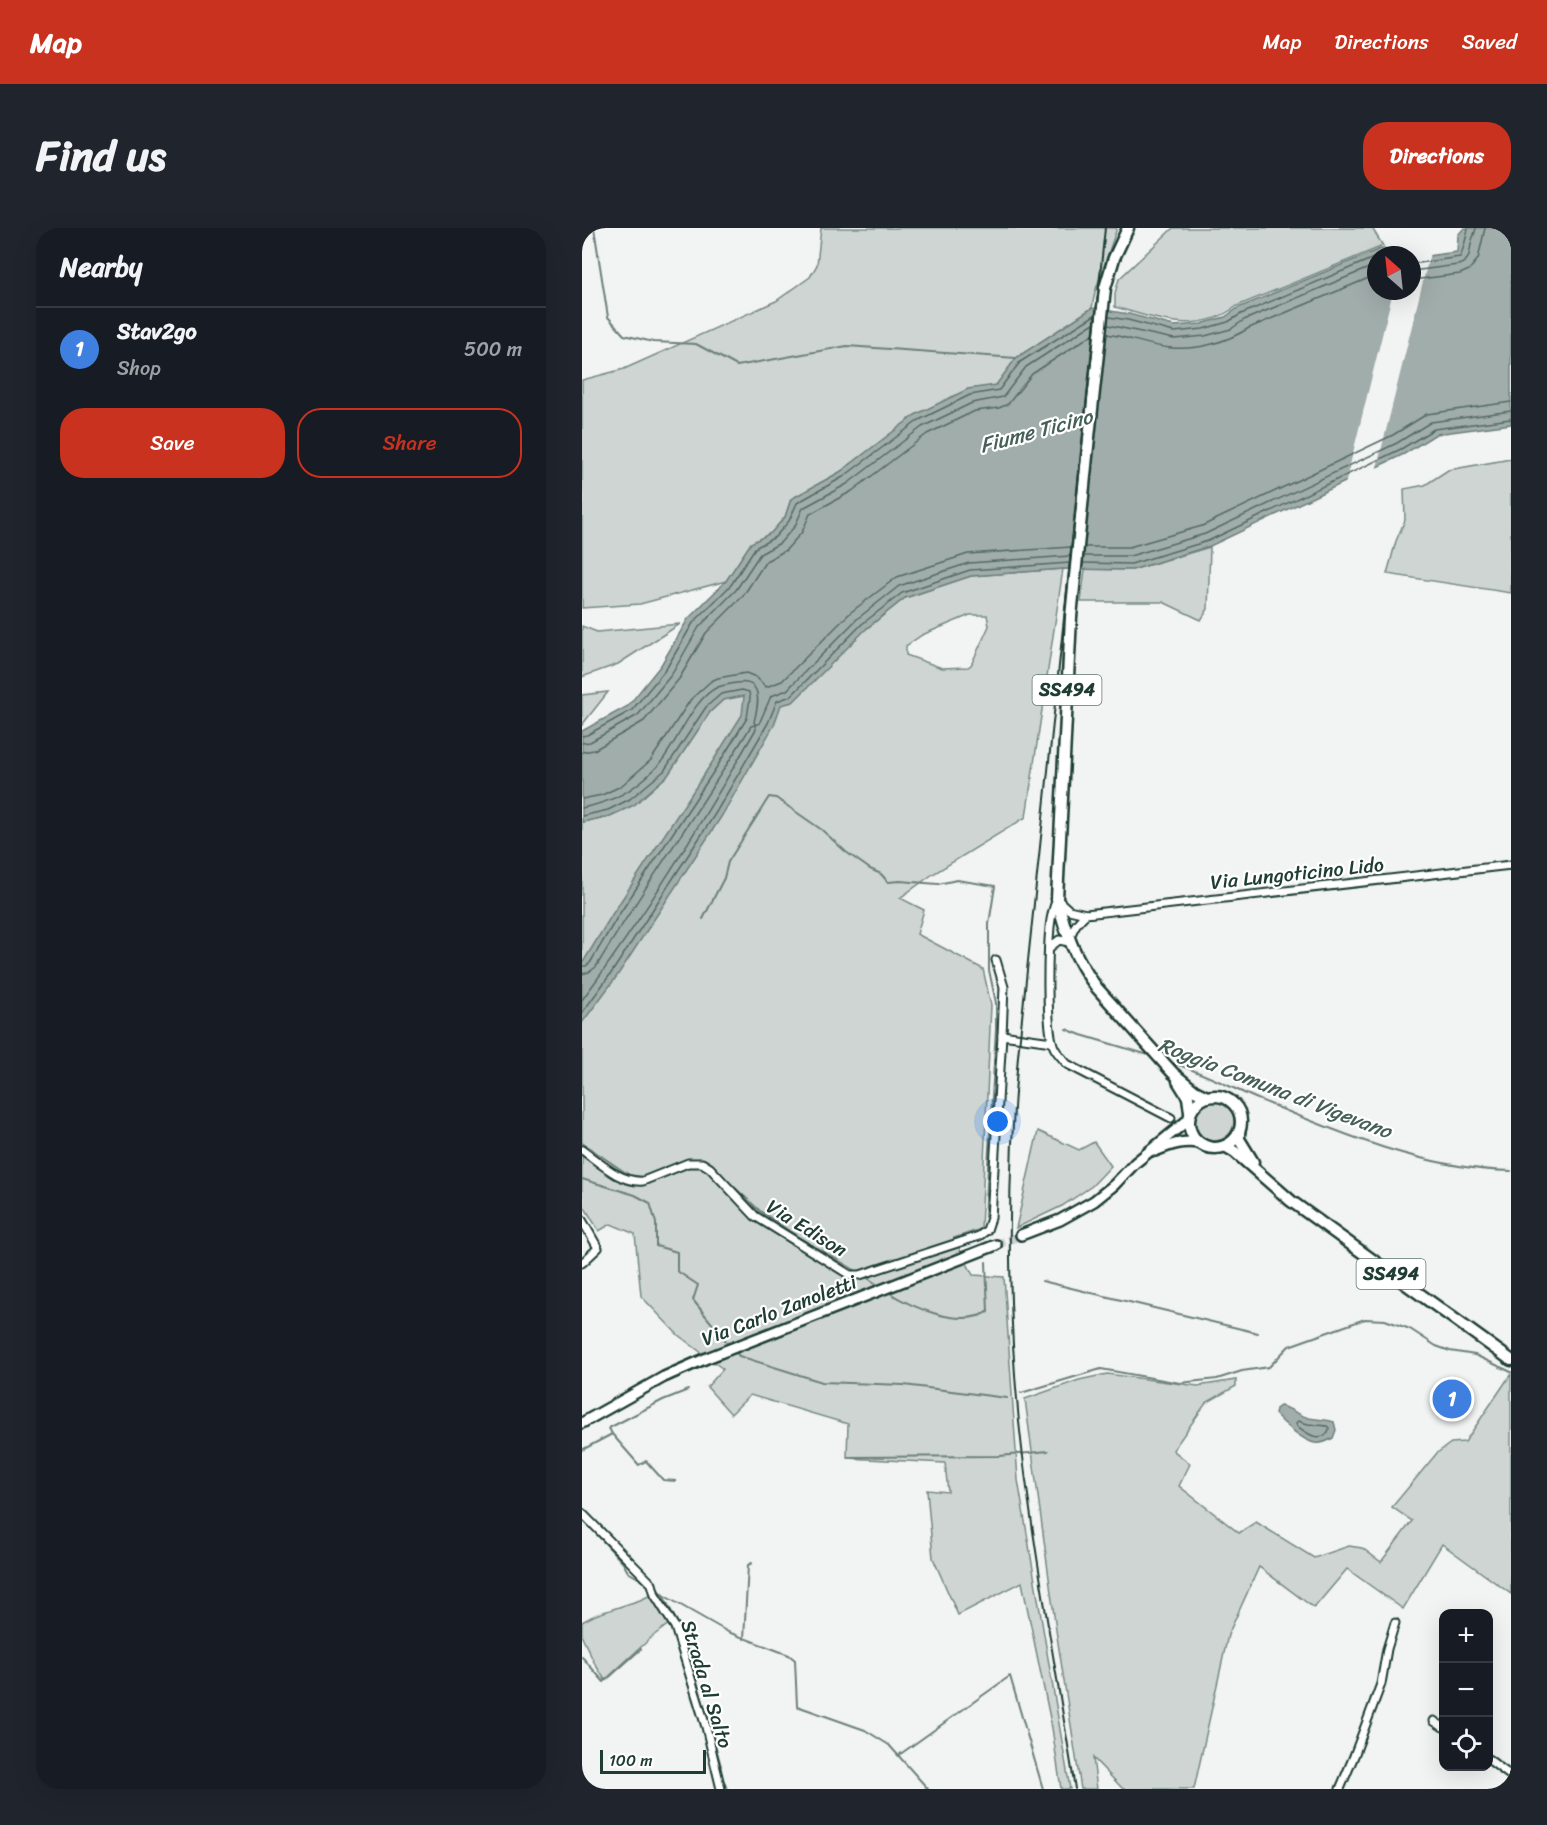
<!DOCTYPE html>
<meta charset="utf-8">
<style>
body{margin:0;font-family:Sriracha,sans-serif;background:#20242c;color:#f1f3f6}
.controls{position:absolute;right:18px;bottom:18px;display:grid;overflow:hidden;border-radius:12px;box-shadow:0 6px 24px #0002}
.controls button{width:54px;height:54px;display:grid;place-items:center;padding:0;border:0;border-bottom:2px solid #363941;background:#171b24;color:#f1f3f6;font:30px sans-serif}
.compass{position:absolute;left:785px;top:18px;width:54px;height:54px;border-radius:50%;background:#171b24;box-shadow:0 6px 24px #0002;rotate:333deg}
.scale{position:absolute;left:18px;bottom:15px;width:106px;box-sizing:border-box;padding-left:6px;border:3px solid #1f3d34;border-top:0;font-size:16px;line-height:21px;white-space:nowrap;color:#1f3d34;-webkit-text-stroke:4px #fff;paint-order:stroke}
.you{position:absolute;left:416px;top:894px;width:21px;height:21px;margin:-15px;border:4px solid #fff;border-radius:50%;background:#1a73e8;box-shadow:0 0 0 9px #1a73e833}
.badge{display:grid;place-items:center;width:39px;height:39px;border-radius:50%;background:#c8321e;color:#fff;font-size:20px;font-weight:700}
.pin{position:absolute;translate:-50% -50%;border:3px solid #fff;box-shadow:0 2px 6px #0006}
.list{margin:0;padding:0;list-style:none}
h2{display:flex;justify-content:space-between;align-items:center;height:78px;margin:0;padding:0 24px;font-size:26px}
h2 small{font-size:20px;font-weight:400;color:#9ea1a6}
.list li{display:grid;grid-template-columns:39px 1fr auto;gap:18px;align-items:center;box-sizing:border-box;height:84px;padding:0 24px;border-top:2px solid #363941}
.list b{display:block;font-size:22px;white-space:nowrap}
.list p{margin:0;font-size:20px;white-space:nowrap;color:#9ea1a6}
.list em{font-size:20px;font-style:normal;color:#9ea1a6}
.actions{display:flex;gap:12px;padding:18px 24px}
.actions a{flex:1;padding:14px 0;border:2px solid #c8321e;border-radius:24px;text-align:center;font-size:21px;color:#c8321e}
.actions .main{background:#c8321e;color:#fff}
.icon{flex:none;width:33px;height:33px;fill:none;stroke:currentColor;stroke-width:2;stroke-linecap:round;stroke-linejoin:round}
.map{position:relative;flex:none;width:929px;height:1561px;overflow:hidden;border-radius:24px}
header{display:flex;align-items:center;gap:36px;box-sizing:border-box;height:84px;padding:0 30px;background:#c8321e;color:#fff}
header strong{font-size:28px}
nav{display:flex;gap:33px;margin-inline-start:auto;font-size:21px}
.intro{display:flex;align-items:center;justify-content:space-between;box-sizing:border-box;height:144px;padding:0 36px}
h1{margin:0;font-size:42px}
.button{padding:15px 27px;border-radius:24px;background:#c8321e;color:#fff;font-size:21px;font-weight:700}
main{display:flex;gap:36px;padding:0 36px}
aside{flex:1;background:#171b24;border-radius:24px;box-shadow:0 6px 24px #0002}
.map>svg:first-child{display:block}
.green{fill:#ced5d3;stroke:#768984;stroke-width:1.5;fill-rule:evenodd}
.water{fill:#a1adaa;stroke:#6d807b;stroke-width:1.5}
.pier{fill:#f2f3f3}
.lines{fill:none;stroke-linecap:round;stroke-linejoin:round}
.shore{stroke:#536a63;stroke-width:1.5}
.stream{stroke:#6d807b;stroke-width:2}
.secondary-tunnel{stroke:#c8cfcd;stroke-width:9;stroke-dasharray:9 4.5;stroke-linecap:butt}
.street-casing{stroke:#1f3d34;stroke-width:11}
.secondary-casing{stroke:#1f3d34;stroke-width:14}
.primary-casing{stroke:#1f3d34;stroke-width:15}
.street{stroke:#fff;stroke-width:7}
.secondary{stroke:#fff;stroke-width:9}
.primary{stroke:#fff;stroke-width:10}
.rail{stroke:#1f3d34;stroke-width:2}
.labels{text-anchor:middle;stroke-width:4.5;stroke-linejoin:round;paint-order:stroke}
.shield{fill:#fff;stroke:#627771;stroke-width:1.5}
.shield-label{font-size:18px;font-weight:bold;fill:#1f3d34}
.street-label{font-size:20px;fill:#1f3d34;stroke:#fff}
.water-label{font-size:21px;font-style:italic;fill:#465f57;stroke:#fff}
</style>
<header>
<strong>Map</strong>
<nav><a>Map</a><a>Directions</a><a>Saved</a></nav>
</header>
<div class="intro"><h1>Find us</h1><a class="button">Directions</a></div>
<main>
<aside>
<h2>Nearby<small></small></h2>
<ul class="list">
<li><span class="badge" style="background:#3f7fe0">1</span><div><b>Stav2go</b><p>Shop</p></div><em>500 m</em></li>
</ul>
<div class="actions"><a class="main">Save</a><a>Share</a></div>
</aside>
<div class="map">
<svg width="929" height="1561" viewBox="0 0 929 1561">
<rect width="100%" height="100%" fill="#f2f3f3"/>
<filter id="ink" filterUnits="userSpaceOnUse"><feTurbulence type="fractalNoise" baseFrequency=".0167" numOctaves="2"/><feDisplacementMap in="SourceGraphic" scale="12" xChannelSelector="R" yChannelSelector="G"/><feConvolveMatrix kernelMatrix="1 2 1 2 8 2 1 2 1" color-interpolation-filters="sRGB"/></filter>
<g filter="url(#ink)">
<g class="green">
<path d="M239 0H535L513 64 510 80 434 130 414 158 386 161 258 244 209 271 203 289 189 305 169 315 144 353 58 376 0 380V152L42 141 194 73 228 49 235 37Z"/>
<path d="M591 0H790L801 18 655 78C615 108 576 91 533 79V65L537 51Z"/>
<path d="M929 231V365L805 346 814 313 823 292 822 261 843 257 866 242Z"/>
<path d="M628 319 626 381 619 392 581 374H499L503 341 550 342Z"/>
<path d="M481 341 444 589 351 646 318 670 342 682 335 706 401 741 409 777 399 1001 372 1010 391 1047 422 1049 436 1252 488 1561H479L470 1500 440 1354 376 1387 351 1330 345 1262 366 1264 363 1235 265 1230 266 1196 168 1167 149 1186 125 1159 141 1141 96 1107 59 1068 53 1006 29 996 17 1003 0 975V594L28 588 51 577 86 547 128 484 141 472 162 467 284 401 323 370 389 348ZM388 387H405L407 398 389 437 386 439 360 440 324 427V418L340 407Z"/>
<path d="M98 396 36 436 0 449V398L15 404Z"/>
<path d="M26 464 0 497V467Z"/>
<circle cx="632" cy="893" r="20"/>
<path d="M456 903 497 922 512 914 529 938 510 958 480 978 434 1000Z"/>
<path d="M525 1146 616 1158 654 1152V1158L624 1175 591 1222 608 1236 597 1258 657 1305 674 1294 732 1330 767 1318 780 1320 799 1334 830 1293 810 1279 855 1225 869 1215 883 1214 929 1146V1366L860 1316 821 1381 765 1341 732 1380 677 1339 646 1407 612 1561H541L511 1530 515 1561H499L474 1402 443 1171 497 1152Z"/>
<path d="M69 1367 88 1395 71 1408 23 1452 13 1436 0 1409V1394L13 1387 58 1372Z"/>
</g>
<g class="water">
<path d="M882 0H929V196L854 206 822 226 628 318 550 342 481 341 389 348 323 370 284 401 211 474 199 477 192 497 139 589 35 748 0 795V736L31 685 131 533 160 487 162 468 141 472 128 484 86 547 52 577 28 588 0 594V503L46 478 79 437 106 391 144 353 169 315 189 305 203 289 209 271 258 244 333 187 386 161 414 157 434 130 510 80 547 86 592 98 619 96 643 89 656 80 798 21H814L818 27H794V63H830V30L875 24 876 7Z"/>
<path d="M698 1178C709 1180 716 1187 727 1190 736 1192 744 1191 752 1194L754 1202 751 1210C746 1213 740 1216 733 1215 721 1213 701 1195 693 1186L694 1181Z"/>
</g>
<path class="pier" d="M848 25 794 243 763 257 811 63H830V27Z"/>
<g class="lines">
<g class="shore">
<path d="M830 36 878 29C880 26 886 3 886 0"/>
<path d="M830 43 876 37C888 33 887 27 889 16 890 10 893 6 894 0"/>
<path d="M830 52 878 46 887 42 896 31 903 0"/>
<path d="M527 89 546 92 592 104 621 101 646 94 659 86 794 29"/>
<path d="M526 97 592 111 623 108 649 101 662 92 794 37"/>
<path d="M525 106C546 109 570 119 590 120 616 122 645 114 667 100L794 47"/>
<path d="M503 319H547L620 298 811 207 845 186 929 174"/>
<path d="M502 328H548L623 306 815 215 849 194 929 183"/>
<path d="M501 335 549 336 626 313 819 221 852 201 929 191"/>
<path d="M0 508 5 507 50 482 84 441 111 395 149 357 173 320 193 309 207 293 215 275 261 249 337 192 388 167 417 162 438 134 513 87"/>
<path d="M0 515 8 514 56 487 90 446 117 399 154 362 178 326 198 315 213 298 221 280 265 256 340 199 390 175 421 169 444 139 512 95"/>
<path d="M0 524 12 522 62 493 97 451 124 405 161 368 184 333 204 322 220 304 228 286 270 263 345 206 393 183 417 180 426 176 450 146 511 106"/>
<path d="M0 571 20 567 39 558 69 532 109 471 129 453 136 450 164 445 174 449 184 459 200 453 269 384 315 349 386 326 489 319"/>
<path d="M0 580C33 573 51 563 75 539 94 519 110 470 136 459 142 457 148 456 154 455 162 454 170 454 174 462 178 471 174 485 172 494L173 496H177L189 468 205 462 275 391 317 358 387 335 488 328"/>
<path d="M0 588 26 582 48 571 82 543 124 479 139 466 160 462 167 464 168 470 165 490 136 537 36 688 8 735 4 738H0"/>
<path d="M0 746 7 744 14 739C63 657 119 580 169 498L173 497 174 501C120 594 64 686 0 772"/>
<path d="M0 785 30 744 133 586 186 495 195 473 209 468 280 396 320 365 388 342 488 335"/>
<path d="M716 1193 726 1196 745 1198 747 1200 746 1205C735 1214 725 1205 715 1198L714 1195Z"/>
</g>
<g class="stream">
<path d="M12 0 26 89 42 107 71 114 114 116 155 138 265 118 434 130"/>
<path d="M121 691 142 650 146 634 187 569 194 570 240 602 264 624 288 641 299 646 306 654 318 653 356 656 375 652 413 658 407 696V742L414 775V801L403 989"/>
<path d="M484 801 499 807 570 828"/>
<path d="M587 834C616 842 644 857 671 869 752 903 840 941 929 943"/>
<path d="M0 915 47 947 60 949 96 936"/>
<path d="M107 932 118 931 127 935"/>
<path d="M135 943 178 983 215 1008 276 1044"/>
<path d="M0 951 53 967 68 975 74 995V1018L95 1024V1043L116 1057 111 1072 148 1118"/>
<path d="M281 1047 299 1059"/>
<path d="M460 1053 676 1105"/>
<path d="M306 1064C331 1080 377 1100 406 1084L404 1034"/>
<path d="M152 1122 157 1128 240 1154 322 1157 425 1170"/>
<path d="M439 1165 519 1141 598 1155 635 1151 660 1143 687 1139 707 1118 783 1091 803 1092 828 1101 854 1118 868 1123 893 1127 929 1144"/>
<path d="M30 1206 57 1237 64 1233 81 1252 94 1253"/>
<path d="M0 1222 30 1206 27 1200 81 1172 106 1162"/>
<path d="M266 1229 418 1228 466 1223"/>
<path d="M1 1291 41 1335 46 1344 66 1356"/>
<path d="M74 1360 81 1367 146 1404 207 1427 213 1432 215 1478 283 1502 307 1517 346 1561"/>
<path d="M81 1367 98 1400 109 1432 139 1538"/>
<path d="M162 1411 166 1337 170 1335"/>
<path d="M0 1429 22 1454 59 1421"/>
<path d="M317 1527 428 1448 461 1561"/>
<path d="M141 1551 145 1561"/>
</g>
<path class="secondary-tunnel" d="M414 1017 439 1007"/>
<g class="street-casing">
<g id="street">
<path d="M467 720 477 712 487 714C490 701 494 695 504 686"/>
<path d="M414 732 422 759 420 807"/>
<path d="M589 890 485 836C481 831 476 826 473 821 463 805 466 720 468 699 469 689 471 680 475 671L487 682 504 686 929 637"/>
<path d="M0 922C17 934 38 955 61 953L106 935H120L128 940 173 988 268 1047H278L397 1008 405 1002 409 990 420 807 470 814"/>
<path d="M0 992 16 1020 0 1035"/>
<path d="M0 1285 70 1356 73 1367 93 1399 124 1499 139 1561"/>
<path d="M852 1493 861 1499"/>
<path d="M906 1531 929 1548"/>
<path d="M758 1561 772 1528 799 1456 805 1421 813 1395"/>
</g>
</g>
<g class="secondary-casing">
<g id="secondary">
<path d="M573 923C588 917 601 912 616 915"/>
<path d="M439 1007 478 992 512 973 532 957 553 935 606 892"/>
<path d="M0 1195 82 1149 125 1130 414 1017"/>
</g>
</g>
<g class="primary-casing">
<g id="primary">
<path d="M546 0 532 30 523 60 505 228 489 389 475 671C484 706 493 731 515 760L591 845 613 863 625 869"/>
<path d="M596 853 606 869 608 884"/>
<circle cx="633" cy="894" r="26"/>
<path d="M657 904V911L671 934"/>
<path d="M643 918 653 924 709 973 929 1132"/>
</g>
</g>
<use href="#street" class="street"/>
<use href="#secondary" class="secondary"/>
<use href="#primary" class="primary"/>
<path class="rail" d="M493 1561C474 1439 450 1317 437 1194 425 1072 425 949 436 828L523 0"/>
</g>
</g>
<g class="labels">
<g class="shield">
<rect x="450.5" y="447" width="69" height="30" rx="4.5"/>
<rect x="774.5" y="1031" width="69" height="30" rx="4.5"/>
</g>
<g class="shield-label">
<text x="485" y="468">SS494</text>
<text x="809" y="1052">SS494</text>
</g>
<g class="street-label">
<text transform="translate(715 645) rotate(-6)" y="7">Via Lungoticino Lido</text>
<text transform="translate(225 1000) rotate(32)" y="7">Via Edison</text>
<text transform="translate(197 1082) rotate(-21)" y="7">Via Carlo Zanoletti</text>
<text transform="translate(125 1456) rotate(73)" y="7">Strada al Salto</text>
</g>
<g class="water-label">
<text transform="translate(454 203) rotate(-15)" y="7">Fiume Ticino</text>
<text transform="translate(693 860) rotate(21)" y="7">Roggia Comuna di Vigevano</text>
</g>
</g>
</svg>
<div class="controls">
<button>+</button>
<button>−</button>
<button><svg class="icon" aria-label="locate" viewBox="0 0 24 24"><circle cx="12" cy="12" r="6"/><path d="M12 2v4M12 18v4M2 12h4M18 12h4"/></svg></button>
</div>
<svg class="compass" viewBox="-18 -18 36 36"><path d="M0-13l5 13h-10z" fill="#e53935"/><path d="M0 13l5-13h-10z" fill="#9ea1a6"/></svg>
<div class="scale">100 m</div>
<div class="you"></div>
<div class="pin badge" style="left:870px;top:1171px;background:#3f7fe0">1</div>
</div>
</main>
